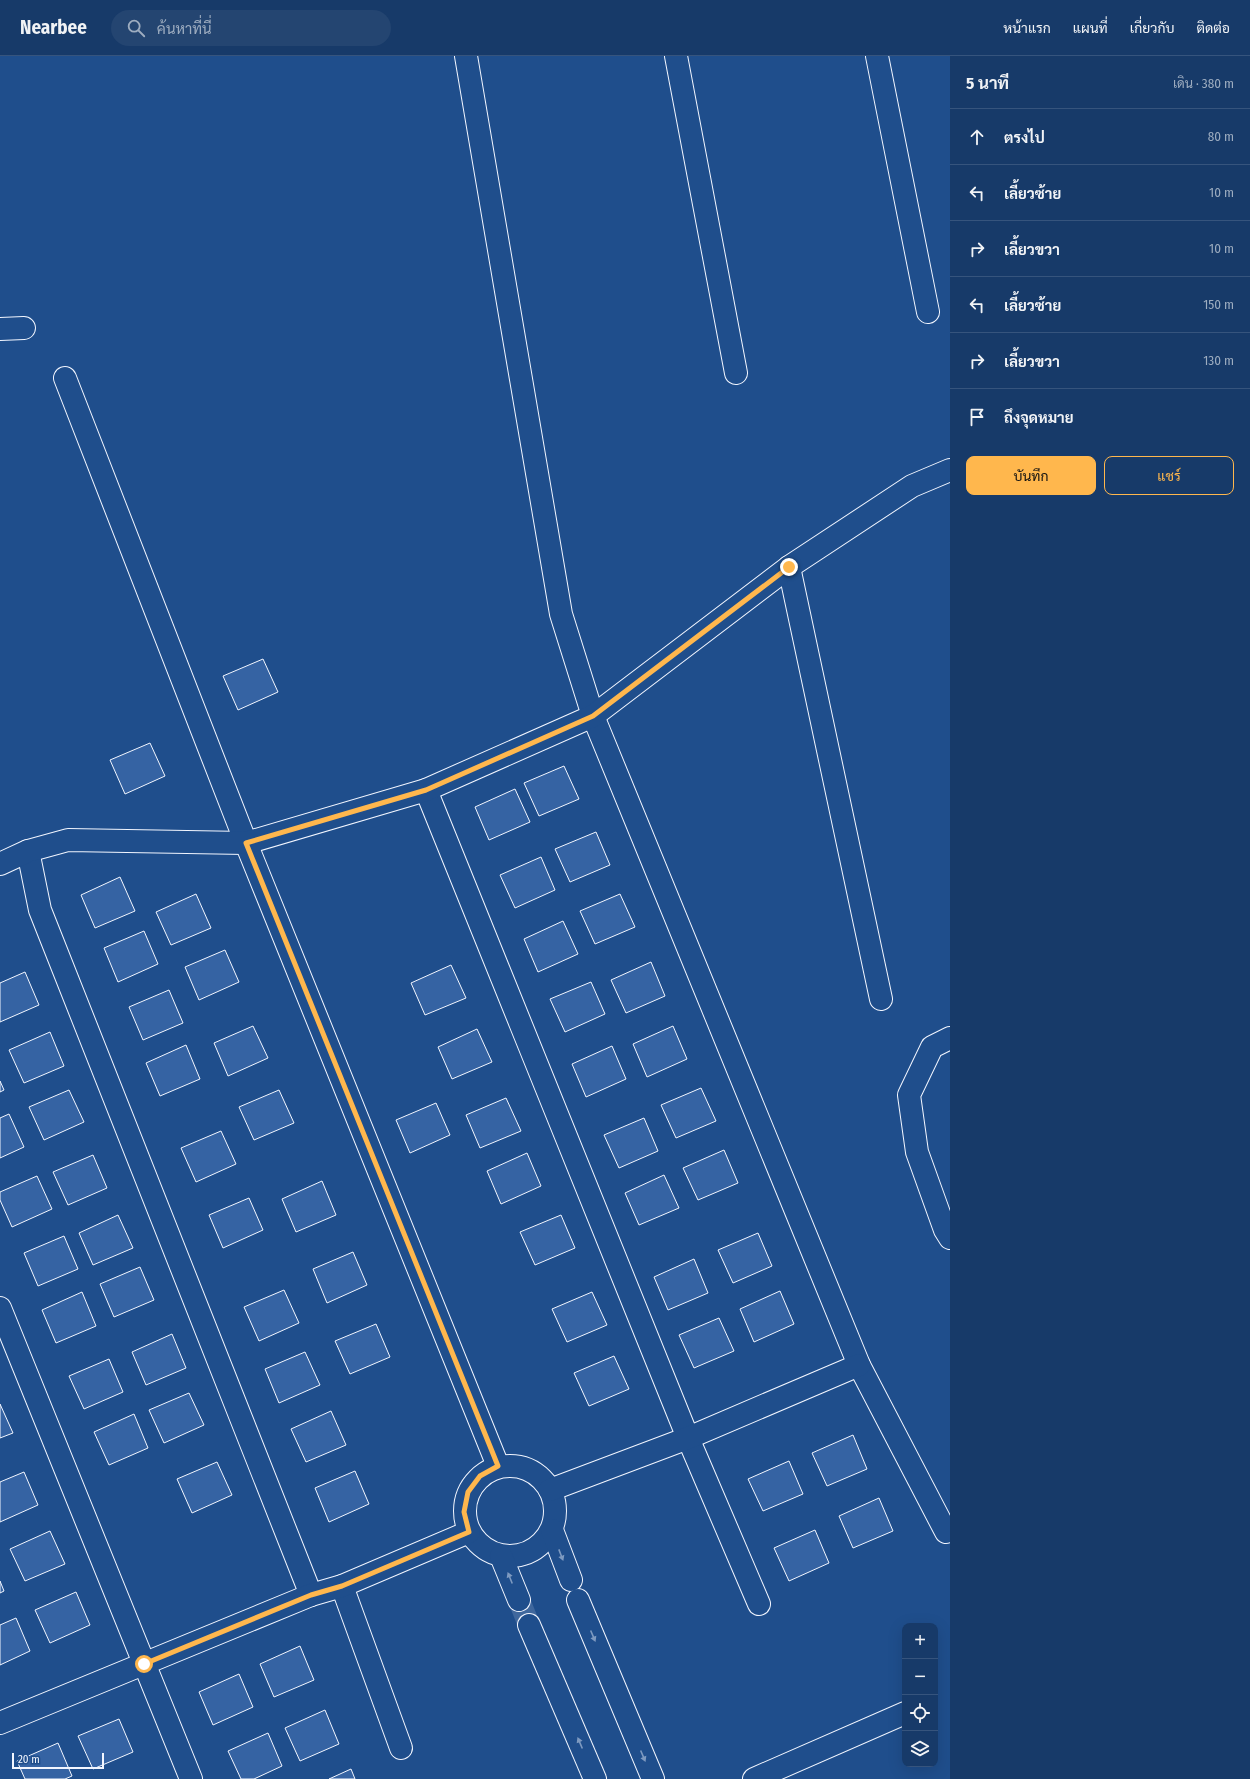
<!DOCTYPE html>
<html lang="th">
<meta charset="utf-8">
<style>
body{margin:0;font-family:"Fira Sans Condensed",Sarabun,sans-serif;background:#244571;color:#f1f3f6}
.controls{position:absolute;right:12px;bottom:12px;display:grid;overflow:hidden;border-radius:8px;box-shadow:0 4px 16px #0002}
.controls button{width:36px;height:36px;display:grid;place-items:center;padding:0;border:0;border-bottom:1px solid #36547d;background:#173a69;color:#f1f3f6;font:20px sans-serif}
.scale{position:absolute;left:12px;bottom:10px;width:92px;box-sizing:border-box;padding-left:4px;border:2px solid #f2f6ff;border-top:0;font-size:11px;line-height:14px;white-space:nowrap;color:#f2f6ff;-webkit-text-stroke:3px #1f4e8c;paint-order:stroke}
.stop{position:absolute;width:12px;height:12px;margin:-9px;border:3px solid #ffb74d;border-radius:50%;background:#fff}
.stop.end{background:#ffb74d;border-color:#fff;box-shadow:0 1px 4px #0008}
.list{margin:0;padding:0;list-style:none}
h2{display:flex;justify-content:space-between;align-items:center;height:52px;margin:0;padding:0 16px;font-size:17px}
h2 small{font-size:13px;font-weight:400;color:#9eadc0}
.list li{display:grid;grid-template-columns:26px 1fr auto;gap:12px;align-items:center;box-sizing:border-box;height:56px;padding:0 16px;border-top:1px solid #36547d}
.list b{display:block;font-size:15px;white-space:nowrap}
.list em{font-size:13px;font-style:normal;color:#9eadc0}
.actions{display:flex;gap:8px;padding:12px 16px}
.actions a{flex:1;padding:9px 0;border:1px solid #ffb74d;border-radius:8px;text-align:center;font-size:14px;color:#ffb74d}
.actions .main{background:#ffb74d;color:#111}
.icon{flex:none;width:22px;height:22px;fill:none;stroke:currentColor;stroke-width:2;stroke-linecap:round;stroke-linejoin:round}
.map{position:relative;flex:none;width:950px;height:1723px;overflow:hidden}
header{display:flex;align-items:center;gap:24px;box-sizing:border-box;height:56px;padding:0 20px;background:#173a69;border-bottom:1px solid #36547d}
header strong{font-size:19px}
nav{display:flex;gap:22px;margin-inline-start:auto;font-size:14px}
.search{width:280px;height:36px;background:#244571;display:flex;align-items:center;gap:10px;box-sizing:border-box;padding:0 14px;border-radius:22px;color:#9eadc0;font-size:15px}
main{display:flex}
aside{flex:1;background:#173a69}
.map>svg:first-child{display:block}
.building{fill:#3563a3;stroke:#f2f6ff}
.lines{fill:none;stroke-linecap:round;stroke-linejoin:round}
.minor-tunnel{stroke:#3f679d;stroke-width:22;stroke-dasharray:22 11;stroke-linecap:butt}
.minor-casing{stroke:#f2f6ff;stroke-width:24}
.minor{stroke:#1f4e8c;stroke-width:22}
.oneway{fill:#7e9ac0}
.route{stroke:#ffb74d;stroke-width:5}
</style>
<header>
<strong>Nearbee</strong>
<div class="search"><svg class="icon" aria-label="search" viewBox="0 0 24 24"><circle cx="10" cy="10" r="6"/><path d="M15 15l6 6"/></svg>ค้นหาที่นี่</div>
<nav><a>หน้าแรก</a><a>แผนที่</a><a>เกี่ยวกับ</a><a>ติดต่อ</a></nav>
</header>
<main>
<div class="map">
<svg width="950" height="1723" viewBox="0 0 950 1723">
<rect width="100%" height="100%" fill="#1f4e8c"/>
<g class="building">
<path d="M263 603 278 636 238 654 223 620Z"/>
<path d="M150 687 165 720 125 738 110 704Z"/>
<path d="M564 710 579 743 539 760 524 727Z"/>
<path d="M515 733 530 766 489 784 475 751Z"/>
<path d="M596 776 610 809 570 826 555 793Z"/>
<path d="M541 801 555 834 515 852 500 819Z"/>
<path d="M120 821 135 855 95 872 81 839Z"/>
<path d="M196 838 211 872 171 889 156 856Z"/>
<path d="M620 838 635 871 595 888 580 855Z"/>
<path d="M563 865 578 898 538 916 524 883Z"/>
<path d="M144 875 158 908 118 926 104 892Z"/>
<path d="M225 894 239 926 199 944 185 911Z"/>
<path d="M651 906 665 940 626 957 611 924Z"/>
<path d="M451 909 466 942 425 959 411 927Z"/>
<path d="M25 916 39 949 0 966V927Z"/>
<path d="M591 926 605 958 565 976 550 943Z"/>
<path d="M169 934 183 967 143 984 129 951Z"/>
<path d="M253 970 268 1002 228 1020 214 987Z"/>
<path d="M673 970 687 1003 647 1021 633 988Z"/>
<path d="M477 973 492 1006 452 1023 438 991Z"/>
<path d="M50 976 64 1010 24 1027 9 994Z"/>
<path d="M186 989 200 1023 160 1040 146 1007Z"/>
<path d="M612 990 626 1023 586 1041 572 1008Z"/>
<path d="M0 1025 4 1034 0 1036Z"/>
<path d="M701 1032 716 1065 676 1082 661 1049Z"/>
<path d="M69 1034 84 1066 44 1084 29 1051Z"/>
<path d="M279 1034 294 1067 254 1084 239 1051Z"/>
<path d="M506 1042 521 1075 480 1092 466 1059Z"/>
<path d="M436 1047 450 1079 410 1097 396 1064Z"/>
<path d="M9 1058 24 1091 0 1102V1062Z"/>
<path d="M644 1062 658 1095 619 1112 604 1079Z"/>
<path d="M221 1075 236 1108 196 1126 181 1092Z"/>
<path d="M724 1094 738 1127 698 1144 683 1112Z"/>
<path d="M527 1097 541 1130 501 1148 487 1115Z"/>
<path d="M93 1099 107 1132 68 1149 53 1116Z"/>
<path d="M664 1119 679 1152 639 1169 625 1137Z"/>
<path d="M37 1120 52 1153 12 1171 0 1144V1136Z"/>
<path d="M322 1125 336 1159 296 1176 282 1143Z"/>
<path d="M249 1142 263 1174 223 1192 209 1159Z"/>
<path d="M118 1159 133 1192 93 1209 79 1177Z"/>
<path d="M561 1159 575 1192 535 1209 520 1176Z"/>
<path d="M758 1177 772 1210 733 1227 718 1194Z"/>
<path d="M64 1180 78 1213 38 1230 24 1197Z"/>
<path d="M353 1196 367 1229 327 1247 313 1213Z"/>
<path d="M694 1203 708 1237 668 1254 654 1221Z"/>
<path d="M140 1211 154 1244 114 1261 100 1228Z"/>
<path d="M284 1234 299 1267 259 1285 244 1251Z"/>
<path d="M780 1235 794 1268 754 1286 740 1253Z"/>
<path d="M82 1236 96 1270 56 1287 42 1254Z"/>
<path d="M592 1236 607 1269 567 1286 552 1253Z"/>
<path d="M719 1262 734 1295 694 1312 679 1279Z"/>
<path d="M376 1268 390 1301 350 1318 335 1285Z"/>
<path d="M172 1278 186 1312 146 1329 132 1296Z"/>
<path d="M305 1296 320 1329 279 1347 265 1313Z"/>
<path d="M614 1300 629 1333 589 1350 574 1317Z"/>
<path d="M109 1303 123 1336 84 1353 69 1320Z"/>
<path d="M189 1337 204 1369 164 1387 149 1354Z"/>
<path d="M0 1348 13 1377 0 1382Z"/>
<path d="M331 1355 346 1389 306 1406 291 1373Z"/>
<path d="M134 1358 148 1392 109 1409 94 1376Z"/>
<path d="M853 1379 867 1413 827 1430 812 1397Z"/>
<path d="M789 1405 803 1438 763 1455 748 1423Z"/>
<path d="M217 1406 232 1439 192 1457 177 1423Z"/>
<path d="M355 1415 369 1448 329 1466 315 1432Z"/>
<path d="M24 1416 38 1449 0 1466V1426Z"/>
<path d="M879 1442 893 1475 853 1492 839 1460Z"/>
<path d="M815 1474 829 1507 789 1525 774 1492Z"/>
<path d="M50 1475 65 1508 25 1525 10 1493Z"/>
<path d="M0 1525 4 1535 0 1537Z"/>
<path d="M76 1536 90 1569 50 1587 35 1554Z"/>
<path d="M16 1562 30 1595 0 1609V1569Z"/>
<path d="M300 1590 314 1624 274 1641 260 1608Z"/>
<path d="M239 1618 253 1651 213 1669 199 1636Z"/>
<path d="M325 1654 339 1688 300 1705 285 1672Z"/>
<path d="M119 1663 133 1696 93 1713 78 1680Z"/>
<path d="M268 1677 282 1710 254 1723H241L228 1695Z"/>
<path d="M58 1687 72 1720 65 1723H25L17 1705Z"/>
<path d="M351 1713 355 1723H329Z"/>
</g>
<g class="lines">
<path class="minor-tunnel" d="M519 1544 529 1569"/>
<g class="minor-casing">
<g id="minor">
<path d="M466 0 561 558 593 660 859 1309 946 1476"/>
<path d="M676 0 736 317"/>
<path d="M877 0 928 256"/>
<path d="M0 273 24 272"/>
<path d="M65 322 246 787 498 1410"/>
<path d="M789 511 881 943"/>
<path d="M426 734 688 1382 759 1548"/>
<path d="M28 795 40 854 311 1539"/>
<path d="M0 808 28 795 68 784 246 787 426 734 593 660 789 511 912 430 950 414"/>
<path d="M950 982 932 991 909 1039 917 1096 945 1174 950 1182"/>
<path d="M0 1252 191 1723"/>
<circle cx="510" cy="1455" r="45"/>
<path d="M550 1434 688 1382 859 1309"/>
<path d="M552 1474 571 1524"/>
<path d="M501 1500 519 1544"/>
<path d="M342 1530 401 1692"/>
<path d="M578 1544 653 1723"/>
<path d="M529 1569 595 1723"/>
<path d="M0 1667 311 1539 342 1530 469 1476"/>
<path d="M754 1723 905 1657"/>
</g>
</g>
<use href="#minor" class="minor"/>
</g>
<defs><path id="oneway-solid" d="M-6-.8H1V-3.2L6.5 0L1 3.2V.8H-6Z"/></defs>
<g class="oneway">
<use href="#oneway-solid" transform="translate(561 1499) rotate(69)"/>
<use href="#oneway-solid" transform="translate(510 1522) rotate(-112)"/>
<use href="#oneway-solid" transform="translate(593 1580) rotate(67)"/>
<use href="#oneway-solid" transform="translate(580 1687) rotate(-113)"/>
<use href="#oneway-solid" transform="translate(643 1700) rotate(67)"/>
</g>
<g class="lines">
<path class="route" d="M144 1608 311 1539 342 1530 469 1476 464 1456 468 1436 480 1420 498 1410 246 787 426 734 593 660 789 511"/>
</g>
</svg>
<div class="controls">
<button>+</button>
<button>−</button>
<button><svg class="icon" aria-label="locate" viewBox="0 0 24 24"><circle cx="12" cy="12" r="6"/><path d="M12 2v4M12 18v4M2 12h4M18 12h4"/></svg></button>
<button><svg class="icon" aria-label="layers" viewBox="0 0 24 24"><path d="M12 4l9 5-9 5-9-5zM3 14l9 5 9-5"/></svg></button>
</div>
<div class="scale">20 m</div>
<div class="stop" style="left:144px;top:1608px"></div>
<div class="stop end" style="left:789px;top:511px"></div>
</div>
<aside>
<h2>5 นาที<small>เดิน · 380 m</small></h2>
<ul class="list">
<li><svg class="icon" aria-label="ahead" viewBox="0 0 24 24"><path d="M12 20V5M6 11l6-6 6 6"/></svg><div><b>ตรงไป</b></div><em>80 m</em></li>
<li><svg class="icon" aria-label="left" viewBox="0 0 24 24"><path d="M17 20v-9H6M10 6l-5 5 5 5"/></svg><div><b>เลี้ยวซ้าย</b></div><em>10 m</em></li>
<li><svg class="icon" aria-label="right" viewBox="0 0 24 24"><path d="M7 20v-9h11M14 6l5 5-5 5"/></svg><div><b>เลี้ยวขวา</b></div><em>10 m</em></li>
<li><svg class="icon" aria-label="left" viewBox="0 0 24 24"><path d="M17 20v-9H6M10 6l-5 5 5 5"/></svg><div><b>เลี้ยวซ้าย</b></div><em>150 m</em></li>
<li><svg class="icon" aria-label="right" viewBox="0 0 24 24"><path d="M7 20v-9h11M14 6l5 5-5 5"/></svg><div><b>เลี้ยวขวา</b></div><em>130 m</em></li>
<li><svg class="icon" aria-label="arrive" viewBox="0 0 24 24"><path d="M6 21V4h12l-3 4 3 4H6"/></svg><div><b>ถึงจุดหมาย</b></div></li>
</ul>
<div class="actions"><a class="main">บันทึก</a><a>แชร์</a></div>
</aside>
</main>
